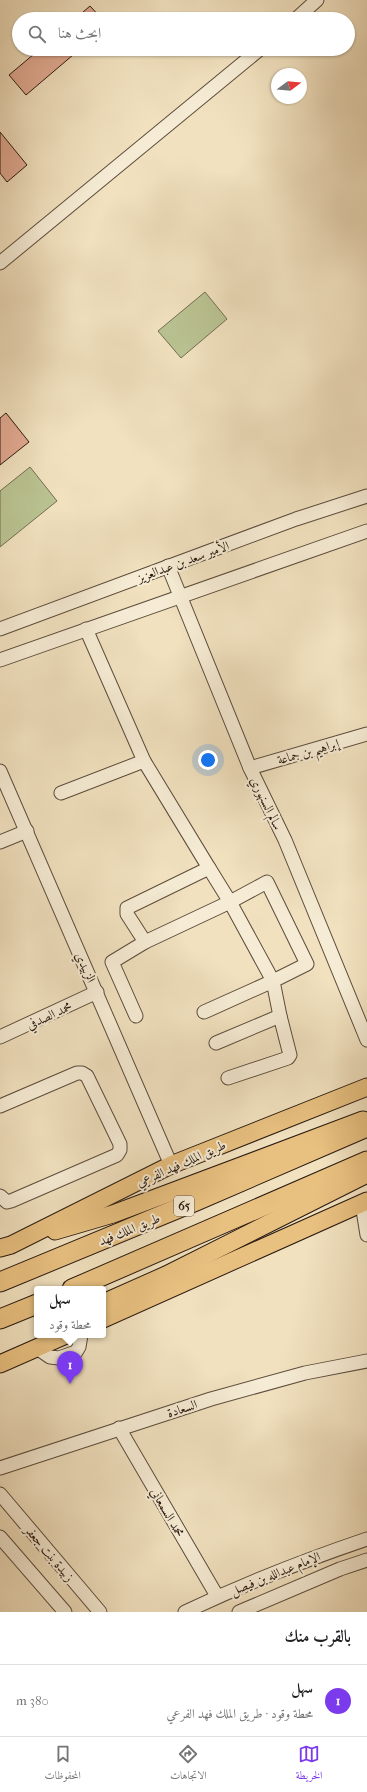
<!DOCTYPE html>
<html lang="ar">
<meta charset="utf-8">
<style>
body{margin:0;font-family:"IM FELL French Canon",Amiri,serif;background:#f6f6f6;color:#202124;direction:rtl}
.compass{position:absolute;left:271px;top:68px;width:36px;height:36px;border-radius:50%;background:#fff;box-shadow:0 1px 3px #0004;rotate:74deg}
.you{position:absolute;left:208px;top:760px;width:14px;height:14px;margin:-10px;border:3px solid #fff;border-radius:50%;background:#1a73e8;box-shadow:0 0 0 6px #1a73e833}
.badge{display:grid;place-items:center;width:26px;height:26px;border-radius:50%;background:#7c3aed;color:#fff;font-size:13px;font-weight:700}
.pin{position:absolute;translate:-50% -33px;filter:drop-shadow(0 1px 2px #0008)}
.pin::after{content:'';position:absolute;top:21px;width:14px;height:12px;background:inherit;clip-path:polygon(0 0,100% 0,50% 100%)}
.popup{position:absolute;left:34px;top:1286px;width:72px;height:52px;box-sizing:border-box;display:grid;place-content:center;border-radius:4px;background:#fff;filter:drop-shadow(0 1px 3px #0005);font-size:13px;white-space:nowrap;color:#757577}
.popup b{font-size:15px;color:#202124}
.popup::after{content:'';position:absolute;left:50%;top:100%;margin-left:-8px;border:8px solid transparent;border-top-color:#fff}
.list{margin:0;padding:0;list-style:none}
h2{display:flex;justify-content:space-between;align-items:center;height:52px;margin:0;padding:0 16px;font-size:17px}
h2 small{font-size:13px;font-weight:400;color:#757577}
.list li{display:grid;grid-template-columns:26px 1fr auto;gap:12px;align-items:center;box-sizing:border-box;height:72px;padding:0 16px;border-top:1px solid #e0e0e0}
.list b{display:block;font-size:15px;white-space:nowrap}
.list p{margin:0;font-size:13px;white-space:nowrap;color:#757577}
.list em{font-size:13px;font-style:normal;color:#757577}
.icon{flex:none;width:22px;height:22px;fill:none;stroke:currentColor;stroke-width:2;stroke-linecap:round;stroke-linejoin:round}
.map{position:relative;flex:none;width:367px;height:1612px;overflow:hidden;direction:ltr}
.search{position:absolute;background:#fff;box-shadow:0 1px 3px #0004;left:12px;right:12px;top:12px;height:44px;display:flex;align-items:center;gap:10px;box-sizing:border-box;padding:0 14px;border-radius:22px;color:#757577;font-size:15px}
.sheet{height:124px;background:#fff}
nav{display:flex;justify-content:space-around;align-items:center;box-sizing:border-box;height:56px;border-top:1px solid #e0e0e0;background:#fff;font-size:11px;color:#757577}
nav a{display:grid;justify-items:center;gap:2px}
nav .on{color:#7c3aed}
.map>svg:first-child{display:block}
.green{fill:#bac392;stroke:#726e52}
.building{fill:#e3ab94;stroke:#2a1a11}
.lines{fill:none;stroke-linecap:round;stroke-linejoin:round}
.minor-casing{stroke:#5c4c3c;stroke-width:15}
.major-casing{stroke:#2a1a11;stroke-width:19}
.highway-casing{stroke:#2a1a11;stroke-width:21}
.minor{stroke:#f6ecd5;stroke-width:13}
.major{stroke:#e8c080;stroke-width:17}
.highway{stroke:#e8c080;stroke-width:19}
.labels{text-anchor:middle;stroke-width:4;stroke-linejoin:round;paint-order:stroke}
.shield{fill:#f6ecd5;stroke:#67594c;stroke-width:1}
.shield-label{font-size:12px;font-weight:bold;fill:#2a1a11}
.street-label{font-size:13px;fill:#2a1a11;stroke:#f6ecd5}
</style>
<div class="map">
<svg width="367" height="1612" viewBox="0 0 367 1612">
<rect width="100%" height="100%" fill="#f1e1bf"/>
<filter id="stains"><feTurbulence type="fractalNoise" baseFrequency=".005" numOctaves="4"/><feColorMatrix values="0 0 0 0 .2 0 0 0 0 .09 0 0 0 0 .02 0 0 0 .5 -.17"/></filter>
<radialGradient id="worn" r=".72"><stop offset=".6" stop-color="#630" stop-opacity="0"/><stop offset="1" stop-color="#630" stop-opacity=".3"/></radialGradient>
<g class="green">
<path d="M205 292 227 319 181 358 158 331Z"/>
<path d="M30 467 57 501 0 547V491Z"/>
</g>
<g class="building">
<path d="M90 6 102 19H75Z"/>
<path d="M40 49H80L26 95 9 75Z"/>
<path d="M0 132 27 165 7 182 0 173Z"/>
<path d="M6 413 29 442 0 465V418Z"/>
</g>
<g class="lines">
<g class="minor-casing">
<g id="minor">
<path d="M296 19 317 0"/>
<path d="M0 263 260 49"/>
<path d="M168 566 250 768 285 840 367 1040"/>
<path d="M0 629 296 519 367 496"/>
<path d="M86 629 144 761 209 868"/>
<path d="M0 660 367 531"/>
<path d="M250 768 367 734"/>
<path d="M0 771 171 1165"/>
<path d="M61 793 144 761"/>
<path d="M0 842 27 831"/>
<path d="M204 1012 273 981 307 964 267 882 230 902 209 868 127 908V914L145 942 230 902 273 981 280 1016 290 1055 288 1058 228 1078"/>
<path d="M136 1016 112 962 145 942"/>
<path d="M0 1037 97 992"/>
<path d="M216 1043 280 1016"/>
<path d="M0 1106 77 1073H82L87 1076 120 1144V1150L117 1155 11 1201 7 1202 0 1196"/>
<path d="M362 1204 367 1235"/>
<path d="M37 1348 50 1357 59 1358 76 1352 79 1347 81 1335"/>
<path d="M119 1428 217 1596"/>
<path d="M0 1468 211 1399 305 1373 367 1361"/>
<path d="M0 1494 100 1612"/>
<path d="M0 1537 65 1612"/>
<path d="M185 1612C244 1584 305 1560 367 1539"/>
<path d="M239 1612 340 1569 367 1560"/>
</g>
</g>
<g class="major-casing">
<g id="major">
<path d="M55 1231 113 1214 363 1120"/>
<path d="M0 1248 11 1245 171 1165 367 1087"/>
<path d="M103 1303 166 1275 367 1174"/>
<path d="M103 1319 367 1201"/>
<path d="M0 1364 66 1335"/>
</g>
</g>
<g class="highway-casing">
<g id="highway">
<path d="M0 1282 196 1201 367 1127"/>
<path d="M72 1289 367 1161"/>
<path d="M0 1319 37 1304"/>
</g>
</g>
<use href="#minor" class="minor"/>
<use href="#major" class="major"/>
<use href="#highway" class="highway"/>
</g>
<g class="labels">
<rect class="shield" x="174" y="1196" width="20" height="20" rx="3"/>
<g class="shield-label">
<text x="184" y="1210">65</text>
</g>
<g class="street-label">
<text transform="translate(183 561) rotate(-20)" y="5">الأمير سعد بن عبدالعزيز</text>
<text transform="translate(308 751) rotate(-16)" y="5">إبراهيم بن جماعة</text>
<text transform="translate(267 803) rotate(64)" y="5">سالم السنهوري</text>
<text transform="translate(86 967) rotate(66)" y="5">الزبيدي</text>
<text transform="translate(49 1015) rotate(-25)" y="5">محمد الصدفي</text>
<text transform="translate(181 1163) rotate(-24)" y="5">طريق الملك فهد الفرعي</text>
<text transform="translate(129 1229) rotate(-22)" y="5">طريق الملك فهد</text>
<text transform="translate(182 1408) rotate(-18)" y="5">السعادة</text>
<text transform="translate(168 1512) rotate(60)" y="5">محمد السمعاني</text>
<text transform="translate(50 1553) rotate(50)" y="5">زبيدة بنت جعفر</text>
<text transform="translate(275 1573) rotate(-22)" y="5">الإمام عبدالله بن فيصل</text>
</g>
</g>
<rect width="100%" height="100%" filter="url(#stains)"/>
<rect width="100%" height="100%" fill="url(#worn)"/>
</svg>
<svg class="compass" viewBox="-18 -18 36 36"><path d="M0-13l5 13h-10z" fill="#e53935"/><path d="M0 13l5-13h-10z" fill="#757577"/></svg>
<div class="you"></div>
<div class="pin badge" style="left:70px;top:1384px">1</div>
<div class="popup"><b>سهل</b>محطة وقود</div>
<div class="search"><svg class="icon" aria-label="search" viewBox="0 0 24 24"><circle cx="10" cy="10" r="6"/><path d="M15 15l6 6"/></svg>ابحث هنا</div>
</div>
<section class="sheet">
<h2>بالقرب منك<small></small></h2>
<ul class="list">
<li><span class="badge">1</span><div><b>سهل</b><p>محطة وقود · طريق الملك فهد الفرعي</p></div><em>380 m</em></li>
</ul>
</section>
<nav>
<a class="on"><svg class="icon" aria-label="map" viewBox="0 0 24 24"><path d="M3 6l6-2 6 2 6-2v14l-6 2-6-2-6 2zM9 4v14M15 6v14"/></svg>الخريطة</a>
<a><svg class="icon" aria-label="directions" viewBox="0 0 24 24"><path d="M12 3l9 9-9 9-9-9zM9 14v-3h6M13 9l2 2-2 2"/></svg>الاتجاهات</a>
<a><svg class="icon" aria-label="saved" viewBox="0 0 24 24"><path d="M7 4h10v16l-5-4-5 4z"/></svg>المحفوظات</a>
</nav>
